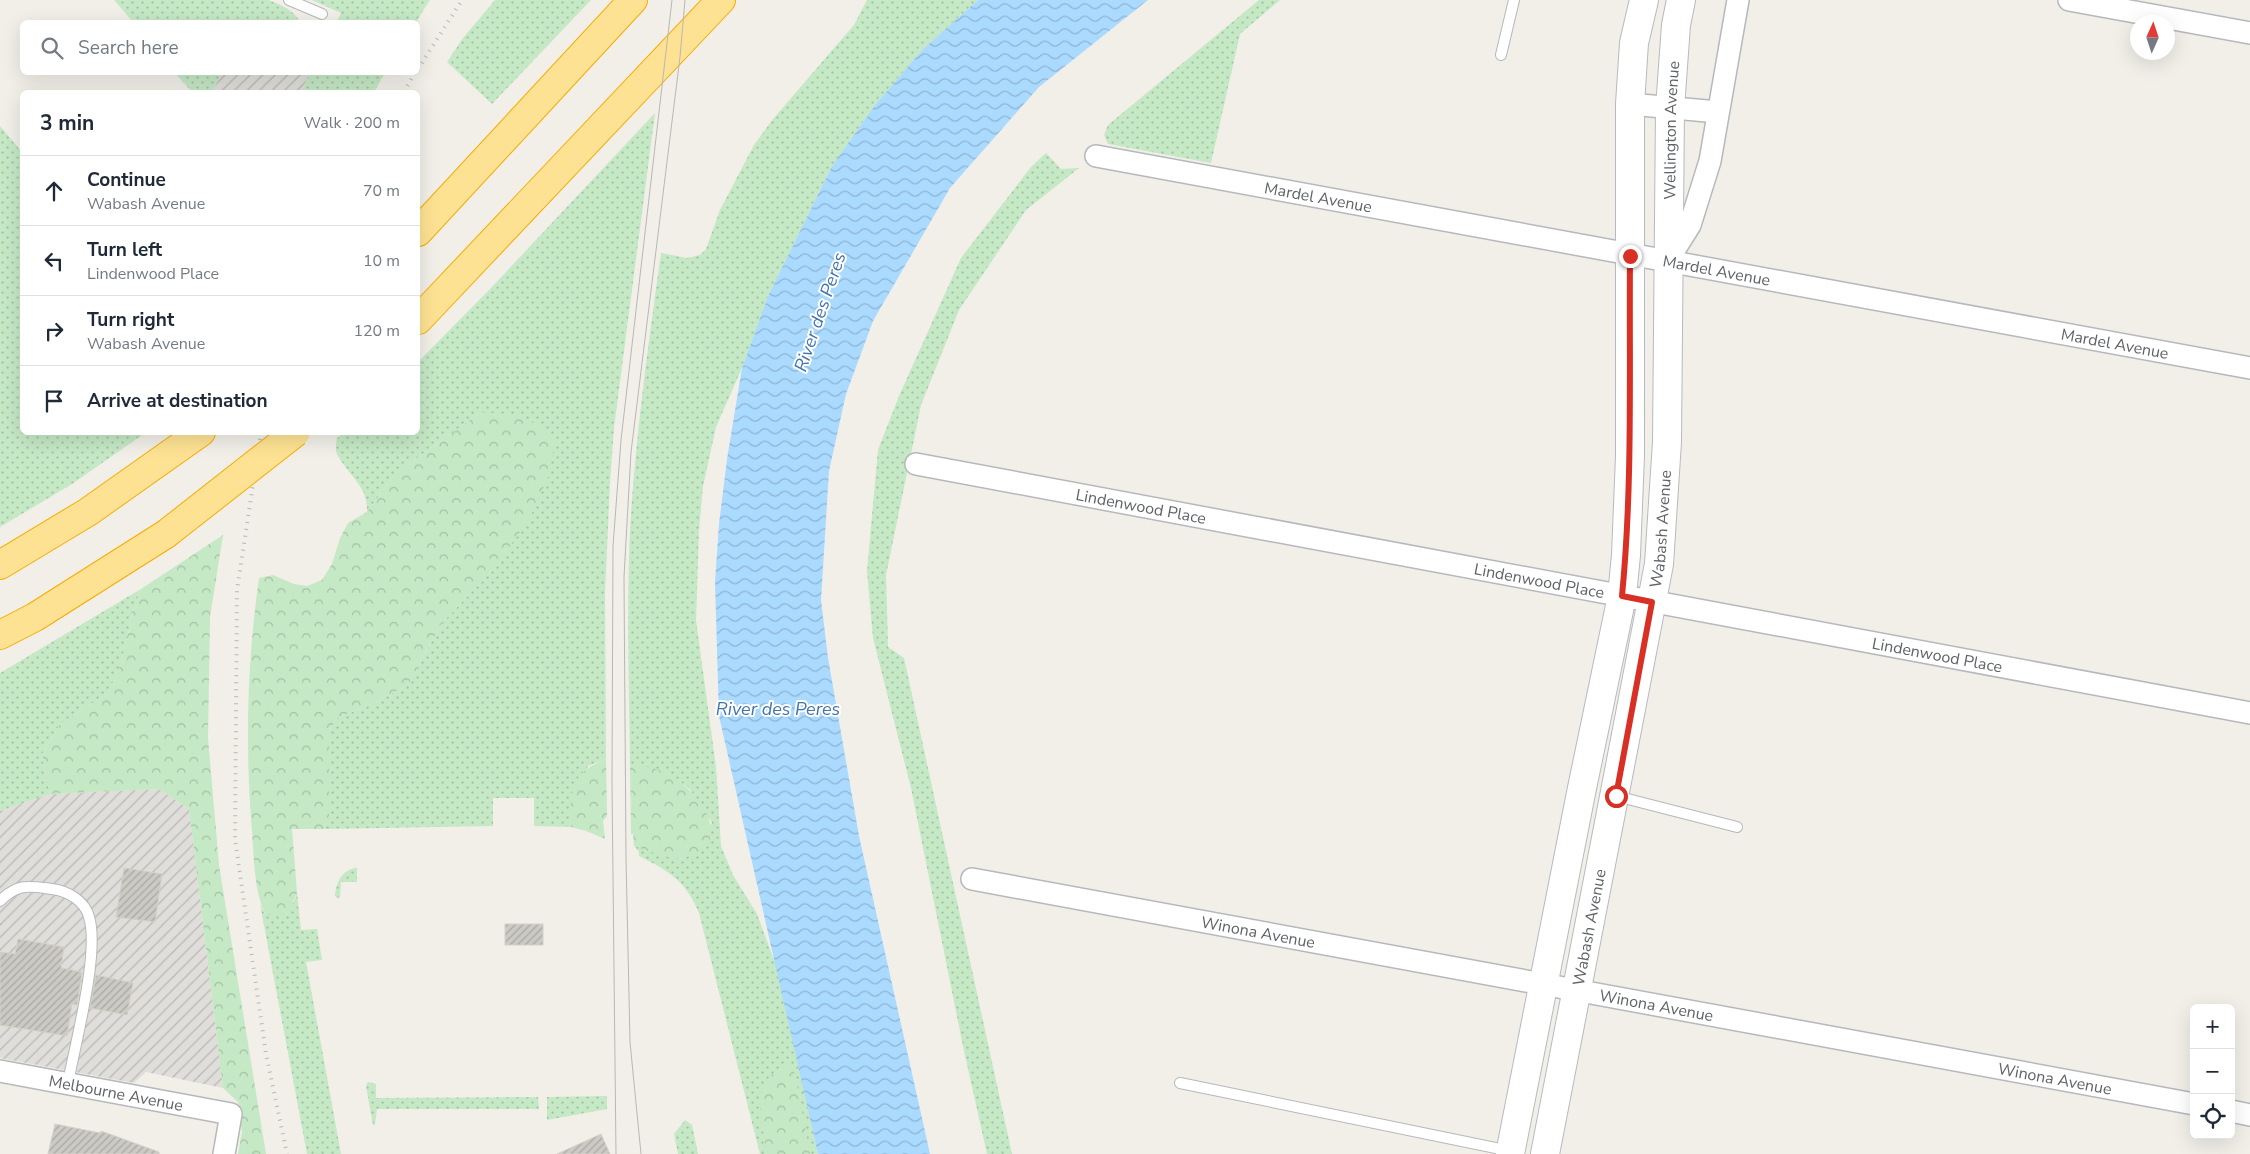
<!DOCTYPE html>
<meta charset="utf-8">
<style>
body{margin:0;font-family:"Nunito Sans",sans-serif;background:#f6f6f7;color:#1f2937}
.controls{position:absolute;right:15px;bottom:15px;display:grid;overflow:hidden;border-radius:8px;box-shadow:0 5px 20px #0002}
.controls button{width:45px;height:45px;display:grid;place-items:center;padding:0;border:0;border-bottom:1px solid #e0e1e3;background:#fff;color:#1f2937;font:25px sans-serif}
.compass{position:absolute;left:2130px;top:15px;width:45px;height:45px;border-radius:50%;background:#fff;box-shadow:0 5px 20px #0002;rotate:3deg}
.stop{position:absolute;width:15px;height:15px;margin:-11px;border:4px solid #d93025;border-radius:50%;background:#fff}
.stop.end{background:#d93025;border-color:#fff;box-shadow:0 1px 5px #0008}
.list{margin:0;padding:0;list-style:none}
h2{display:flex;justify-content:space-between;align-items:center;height:65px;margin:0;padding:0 20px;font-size:21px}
h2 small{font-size:16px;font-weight:400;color:#747a83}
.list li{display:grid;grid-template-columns:32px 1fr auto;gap:15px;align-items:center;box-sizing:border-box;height:70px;padding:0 20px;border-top:1px solid #e0e1e3}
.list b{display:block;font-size:19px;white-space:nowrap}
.list p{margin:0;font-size:16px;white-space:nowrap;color:#747a83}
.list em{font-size:16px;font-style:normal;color:#747a83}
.icon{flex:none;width:28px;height:28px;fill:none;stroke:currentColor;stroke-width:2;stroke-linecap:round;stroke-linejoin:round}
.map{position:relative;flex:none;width:2250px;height:1154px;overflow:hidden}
.search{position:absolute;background:#fff;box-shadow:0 5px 20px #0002;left:20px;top:20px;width:400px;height:55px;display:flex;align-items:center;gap:12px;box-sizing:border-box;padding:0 18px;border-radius:8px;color:#747a83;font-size:19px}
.panel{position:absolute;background:#fff;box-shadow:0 5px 20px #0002;left:20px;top:90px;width:400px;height:345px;border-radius:8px}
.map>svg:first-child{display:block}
.industrial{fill:url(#industrial-furrows)}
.grass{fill:url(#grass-dots)}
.forest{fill:url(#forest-crowns)}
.water{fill:url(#water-waves)}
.building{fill:url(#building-hatch);stroke:#d6d1c6}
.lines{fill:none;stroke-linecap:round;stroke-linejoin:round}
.lane-casing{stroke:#b5b8bc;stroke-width:12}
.street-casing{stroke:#b5b8bc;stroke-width:24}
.secondary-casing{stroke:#b6babf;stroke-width:30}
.highway-casing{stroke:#f9ab00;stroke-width:30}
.lane{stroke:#fff;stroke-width:10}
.street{stroke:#fff;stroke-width:21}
.secondary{stroke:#fff;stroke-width:28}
.highway{stroke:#fde293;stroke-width:28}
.tram{stroke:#b6b7b8;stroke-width:1}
.rail{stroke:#b6b7b8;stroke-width:4;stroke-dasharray:1 6;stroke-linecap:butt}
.highway-bridge-casing{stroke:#f9ab00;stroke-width:30;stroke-linecap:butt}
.highway-bridge{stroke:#fde293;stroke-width:28}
.route{stroke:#d93025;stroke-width:6}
.labels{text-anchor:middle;stroke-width:4;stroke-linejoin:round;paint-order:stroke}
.street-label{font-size:16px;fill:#5f6368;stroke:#fff}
.water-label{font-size:18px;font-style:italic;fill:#4174aa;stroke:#fff}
</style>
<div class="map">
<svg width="2250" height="1154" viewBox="0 0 2250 1154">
<defs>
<pattern id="industrial-furrows" width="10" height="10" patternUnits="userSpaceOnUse" patternTransform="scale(1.25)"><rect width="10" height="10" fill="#e0deda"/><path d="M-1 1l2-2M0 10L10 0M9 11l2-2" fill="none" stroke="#b9b8b5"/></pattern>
<pattern id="grass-dots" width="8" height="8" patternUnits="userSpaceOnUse" patternTransform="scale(1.25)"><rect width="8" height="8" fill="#c5e8c5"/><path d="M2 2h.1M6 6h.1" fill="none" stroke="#a3c0a4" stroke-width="1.8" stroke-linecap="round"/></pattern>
<pattern id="forest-crowns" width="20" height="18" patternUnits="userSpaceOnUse" patternTransform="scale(1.25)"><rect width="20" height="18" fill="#c5e8c5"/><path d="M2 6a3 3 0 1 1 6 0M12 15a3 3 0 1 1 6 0" fill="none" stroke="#a3c0a4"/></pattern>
<pattern id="water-waves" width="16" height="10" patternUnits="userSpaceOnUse" patternTransform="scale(1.25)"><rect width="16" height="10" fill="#aadaff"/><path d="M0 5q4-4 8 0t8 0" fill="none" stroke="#8eb4d2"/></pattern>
<pattern id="building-hatch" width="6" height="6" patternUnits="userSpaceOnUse" patternTransform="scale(1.25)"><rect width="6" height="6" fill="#cccac5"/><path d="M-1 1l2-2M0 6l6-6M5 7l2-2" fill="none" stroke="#a9a8a4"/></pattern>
</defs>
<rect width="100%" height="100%" fill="#f1efe8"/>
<g class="industrial">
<path d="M221 73H310L301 92H212Z"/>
<path d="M159 789 189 809 223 1088 146 1072 134 1083 0 1058V811L50 794Z"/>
</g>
<g class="grass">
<path d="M114 0H268C281 5 293 9 300 22H133Z"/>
<path d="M312 0H430L416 22H337L341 13Z"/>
<path d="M495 0H591L492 104 447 62 463 38Z"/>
<path d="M867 0H978L922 50 875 105 832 166 768 296 742 368 716 427 703 486 699 530 696 620 716 767 721 846 733 875 757 914 778 971 818 1154H760L699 913C686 881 669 871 639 856V852L634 846 681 859 712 823 689 788 664 772 630 764C629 680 626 596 631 513 637 426 649 339 661 253L687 258 700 255 706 249 720 210 754 145 773 119 854 25Z"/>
<path d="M1259 0H1280L1240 34 1211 163 1108 144 1104 135 1108 125Z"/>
<path d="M175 73H221L212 92H192Z"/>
<path d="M310 73V72L385 73 374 92H301Z"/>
<path d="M655 113 614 428 610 482 605 593 606 759 588 766 571 809V827L534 826V798H493V826L324 829 329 816V731L337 718 372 704 408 685 441 624 498 564 481 412 395 474 367 512C369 487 347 474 337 454 335 449 336 443 337 438L343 433 418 432V362L491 288Z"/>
<path d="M0 126 22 152V432L145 433 72 484 0 527Z"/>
<path d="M1046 153 1061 169 1079 168 1026 210 959 310 921 405 886 575 888 647 904 658 1012 1154H987L964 1051 911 788 873 638 867 571 878 450 899 396 961 258 1031 167Z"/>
<path d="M141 589 133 611 121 664 108 693 60 724 42 754 50 794 0 811V673Z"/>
<path d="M357 868V882H341L340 897 338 898 335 896C336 883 342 869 357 868Z"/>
<path d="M297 893 301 930 317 929 322 960 306 962 341 1154H307L260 904 265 914 293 903Z"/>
<path d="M368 1082 376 1084V1098L538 1097 539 1109H377L375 1125H373L366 1086Z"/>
<path d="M607 1096V1109L547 1120V1097Z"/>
<path d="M685 1120 692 1125 698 1154H678L674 1134Z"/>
</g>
<g class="forest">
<path d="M481 412 519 415 550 432 555 443 548 477 530 517 498 564 441 624 408 685 372 704 337 718 329 731V816L324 829H292L297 893 288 911 279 915 265 914C254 890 254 859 252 832 245 747 247 662 259 578L273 575 294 584 307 586 322 580 332 564 340 538 348 523 367 512 395 474Z"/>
<path d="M223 535 210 617 208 738 219 865 266 1154H238L242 1132 238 1102 223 1088 189 809 159 789 50 794 42 754 60 724 108 693 121 664 133 611 141 589Z"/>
<path d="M606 759 607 816 603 821 605 839 586 831 571 827C571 790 569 774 606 759Z"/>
<path d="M630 764C641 766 653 767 664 772 696 785 742 847 682 858 670 860 646 850 634 846L633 834H631Z"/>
<path d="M790 1065 795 1074 810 1154H767C762 1120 746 1078 790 1065Z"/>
</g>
<path class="water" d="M978 0H1148L1039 87 950 188 873 321 846 394 829 471 821 600 828 658 859 836 930 1154H818L719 716 715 582 719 524 727 459 742 368 768 296 832 166 875 105 922 50Z"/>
<g class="building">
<path d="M124 868 162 874 155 922 116 917Z"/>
<rect x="505" y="924" width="38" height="21"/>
<path d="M18 939 64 947 61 968 82 972 77 1005 72 1004 67 1036 0 1025V952L15 954Z"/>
<path d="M96 975 133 983 127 1015 90 1008Z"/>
<path d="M55 1124 100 1133 101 1131 159 1152V1154H48Z"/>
<path d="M601 1134 610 1154H557Z"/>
</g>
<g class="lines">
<g class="lane-casing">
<g id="lane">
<path d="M289 0 322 14"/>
<path d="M1501 55 1514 0"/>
<path d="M1616 796 1737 827"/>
<path d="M0 901C18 883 28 886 52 889 68 891 85 901 89 917 100 952 75 1044 68 1083"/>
<path d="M1180 1083 1510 1151"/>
</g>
</g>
<g class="street-casing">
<g id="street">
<path d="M2069 0 2250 33"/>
<path d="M1630 104 1718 112"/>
<path id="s1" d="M1096 156 2250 368"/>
<path d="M1668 260 1690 225 1710 161 1738 0"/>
<path id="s2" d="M916 464 2250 713"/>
<path id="s3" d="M972 879 2194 1104"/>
<path id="s4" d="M0 1071 231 1114 224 1154"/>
<path d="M2231 1111 2250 1115"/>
</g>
</g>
<g class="secondary-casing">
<g id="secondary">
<path d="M1510 1154 1582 788 1622 596 1626 555 1630 456V104L1634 43 1644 0"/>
<path id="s5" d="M1545 1154 1659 564 1667 442 1670 108 1676 25 1681 0"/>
</g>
</g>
<g class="highway-casing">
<g id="highway">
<path d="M418 232 633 0"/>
<path d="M418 320 721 0"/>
<path d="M0 565 88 512 201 432"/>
<path d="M0 635 35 617 166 534"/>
</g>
</g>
<use href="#lane" class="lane"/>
<use href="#street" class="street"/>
<use href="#secondary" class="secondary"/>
<use href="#highway" class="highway"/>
<g class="tram">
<path d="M616 1154 612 784 613 546 621 440 672 0"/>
<path d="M641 1154 630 1042 626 859 624 577 631 452 680 57 685 0"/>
</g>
<g class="rail">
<path d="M418 69 462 0"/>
<path d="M404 92 415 72"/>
<path d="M261 432 237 590 235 839 266 1054 287 1154"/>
</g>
<g class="highway-bridge-casing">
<path id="highway-bridge" d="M166 534 296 432"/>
</g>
<use href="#highway-bridge" class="highway-bridge"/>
</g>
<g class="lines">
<path class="route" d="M1616 796 1652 602 1622 596C1633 483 1629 369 1630 256"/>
</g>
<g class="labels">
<g class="street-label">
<text dy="6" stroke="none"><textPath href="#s5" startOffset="1035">Wellington Avenue</textPath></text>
<text dy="6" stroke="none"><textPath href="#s1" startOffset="226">Mardel Avenue</textPath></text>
<text dy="6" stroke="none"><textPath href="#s1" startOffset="631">Mardel Avenue</textPath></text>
<text dy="6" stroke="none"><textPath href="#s1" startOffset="1036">Mardel Avenue</textPath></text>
<text dy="6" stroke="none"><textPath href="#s2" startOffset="229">Lindenwood Place</textPath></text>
<text dy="6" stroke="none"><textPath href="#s5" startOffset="636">Wabash Avenue</textPath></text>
<text dy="6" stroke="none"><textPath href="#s2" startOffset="634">Lindenwood Place</textPath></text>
<text dy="6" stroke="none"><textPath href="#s2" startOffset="1039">Lindenwood Place</textPath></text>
<text dy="6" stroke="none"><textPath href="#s5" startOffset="231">Wabash Avenue</textPath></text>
<text dy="6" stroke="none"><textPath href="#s3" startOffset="291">Winona Avenue</textPath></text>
<text dy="6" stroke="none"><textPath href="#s3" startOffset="696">Winona Avenue</textPath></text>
<text dy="6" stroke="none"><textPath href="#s3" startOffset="1101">Winona Avenue</textPath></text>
<text dy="6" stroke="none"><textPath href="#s4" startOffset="118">Melbourne Avenue</textPath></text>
</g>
<g class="water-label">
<text transform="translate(820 312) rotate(-71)" y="6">River des Peres</text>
<text x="778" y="715">River des Peres</text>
</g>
</g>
</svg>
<div class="controls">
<button>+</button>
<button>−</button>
<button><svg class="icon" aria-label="locate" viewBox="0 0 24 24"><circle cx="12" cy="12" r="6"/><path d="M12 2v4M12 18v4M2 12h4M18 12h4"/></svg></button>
</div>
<svg class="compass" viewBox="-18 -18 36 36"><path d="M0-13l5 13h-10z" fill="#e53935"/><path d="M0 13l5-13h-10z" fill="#747a83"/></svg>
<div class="stop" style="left:1616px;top:796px"></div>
<div class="stop end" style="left:1630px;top:256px"></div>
<div class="search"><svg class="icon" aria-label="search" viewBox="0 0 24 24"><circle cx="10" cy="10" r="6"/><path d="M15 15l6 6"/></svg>Search here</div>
<section class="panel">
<h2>3 min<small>Walk · 200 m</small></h2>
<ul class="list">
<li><svg class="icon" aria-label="ahead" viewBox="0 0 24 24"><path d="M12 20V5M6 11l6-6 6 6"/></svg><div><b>Continue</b><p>Wabash Avenue</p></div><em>70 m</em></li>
<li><svg class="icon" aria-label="left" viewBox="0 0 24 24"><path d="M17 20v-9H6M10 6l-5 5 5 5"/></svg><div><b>Turn left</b><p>Lindenwood Place</p></div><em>10 m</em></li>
<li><svg class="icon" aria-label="right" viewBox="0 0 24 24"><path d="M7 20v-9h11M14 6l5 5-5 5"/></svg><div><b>Turn right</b><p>Wabash Avenue</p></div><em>120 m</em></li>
<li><svg class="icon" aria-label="arrive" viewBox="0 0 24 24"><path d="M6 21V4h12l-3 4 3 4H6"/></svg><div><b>Arrive at destination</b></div></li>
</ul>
</section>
</div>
